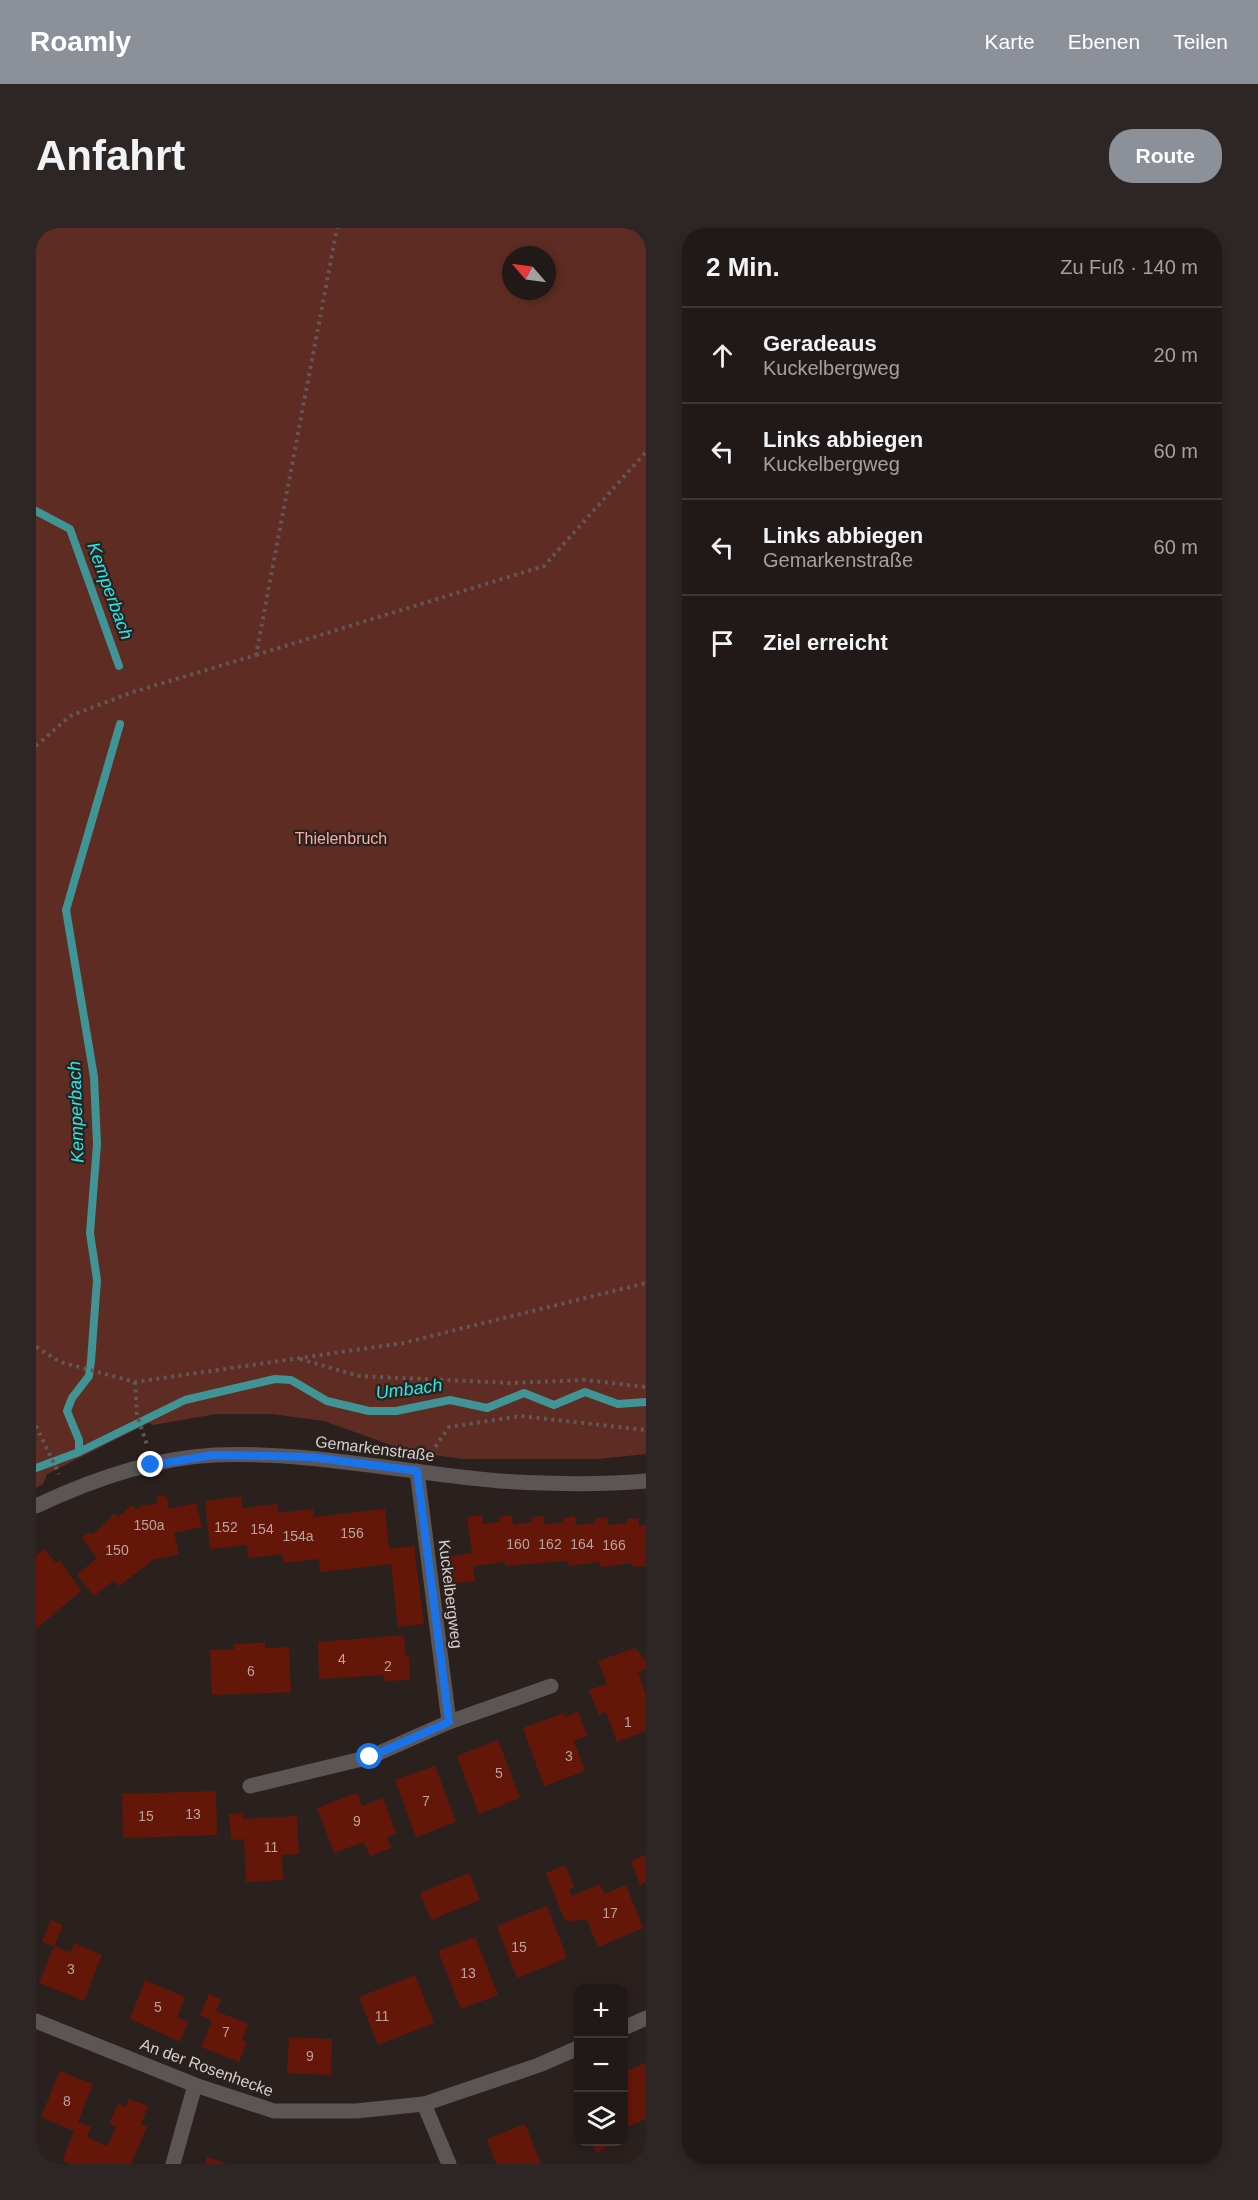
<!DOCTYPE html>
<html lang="de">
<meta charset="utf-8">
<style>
body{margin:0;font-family:Arial,sans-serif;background:#2d2624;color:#f1f3f6}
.controls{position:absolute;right:18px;bottom:18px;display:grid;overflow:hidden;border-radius:12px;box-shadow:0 3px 9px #0003}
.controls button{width:54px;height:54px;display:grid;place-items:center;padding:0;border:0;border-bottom:2px solid #3d3836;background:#201917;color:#f1f3f6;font:30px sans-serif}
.compass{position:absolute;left:466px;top:18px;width:54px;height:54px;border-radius:50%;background:#201917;box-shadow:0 3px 9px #0003;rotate:298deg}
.stop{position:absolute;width:18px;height:18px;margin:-14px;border:4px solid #1a73e8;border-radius:50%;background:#fff}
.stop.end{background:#1a73e8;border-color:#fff;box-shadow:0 2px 6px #0008}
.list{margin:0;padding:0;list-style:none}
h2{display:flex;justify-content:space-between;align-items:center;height:78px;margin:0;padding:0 24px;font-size:26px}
h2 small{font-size:20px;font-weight:400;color:#a2a0a1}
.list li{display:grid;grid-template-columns:39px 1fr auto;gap:18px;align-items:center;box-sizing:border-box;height:96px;padding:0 24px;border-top:2px solid #3d3836}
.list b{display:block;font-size:22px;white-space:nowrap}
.list p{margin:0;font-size:20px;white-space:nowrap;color:#a2a0a1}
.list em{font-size:20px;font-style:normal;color:#a2a0a1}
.icon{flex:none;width:33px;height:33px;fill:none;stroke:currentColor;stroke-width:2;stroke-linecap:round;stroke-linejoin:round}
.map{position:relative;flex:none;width:610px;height:1936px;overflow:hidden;border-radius:24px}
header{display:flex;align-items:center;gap:36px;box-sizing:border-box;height:84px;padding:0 30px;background:#8c9099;color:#fff}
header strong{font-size:28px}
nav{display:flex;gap:33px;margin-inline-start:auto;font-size:21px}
.intro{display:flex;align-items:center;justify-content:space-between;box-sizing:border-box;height:144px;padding:0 36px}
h1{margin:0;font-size:42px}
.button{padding:15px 27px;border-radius:24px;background:#8c9099;color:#fff;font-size:21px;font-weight:700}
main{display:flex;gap:36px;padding:0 36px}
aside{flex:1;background:#201917;border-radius:24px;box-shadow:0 3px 9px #0003}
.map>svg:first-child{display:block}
.green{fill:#5e2c22;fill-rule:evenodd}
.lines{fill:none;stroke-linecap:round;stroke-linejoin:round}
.stream{stroke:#409495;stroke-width:8}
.building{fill:#641709}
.path{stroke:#605856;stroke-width:4;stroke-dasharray:3 4.5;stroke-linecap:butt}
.minor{stroke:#5b5655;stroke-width:15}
.route{stroke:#1a73e8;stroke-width:8}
.labels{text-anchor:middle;stroke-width:4.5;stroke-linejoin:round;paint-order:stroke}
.number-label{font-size:14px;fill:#baa29d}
.park-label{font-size:16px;fill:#f5afa0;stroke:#2a211f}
.street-label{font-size:16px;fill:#d6d0ce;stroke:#2a211f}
.water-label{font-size:18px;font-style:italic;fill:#1eeced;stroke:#2a211f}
</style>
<header>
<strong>Roamly</strong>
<nav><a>Karte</a><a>Ebenen</a><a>Teilen</a></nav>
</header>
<div class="intro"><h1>Anfahrt</h1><a class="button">Route</a></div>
<main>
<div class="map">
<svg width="610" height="1936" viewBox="0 0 610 1936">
<rect width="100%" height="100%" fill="#2a211f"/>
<path class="green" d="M0 0H610V1226L562 1231H427L374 1224 288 1193 236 1186H180L117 1197 113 1195 11 1246 7 1256 0 1260ZM475 27H511V63H475Z"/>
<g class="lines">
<g class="stream">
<path d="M0 283 34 301 83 438"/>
<path d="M43 1224 149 1172 239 1151 255 1152 291 1173 333 1183H360L414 1172 451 1180 488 1165 518 1177 549 1164 582 1176 610 1174"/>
<path d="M0 1240 43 1224V1212L31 1183 36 1170 53 1148 55 1133 61 1052 54 1005 61 916 58 849 30 682 84 496"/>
</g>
</g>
<g class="building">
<path d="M124 1267 131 1269 133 1281 160 1275 166 1299 138 1305 143 1326 117 1332 83 1358 78 1352 58 1368 41 1347 61 1330 46 1310 51 1305 57 1306 79 1285 82 1289 96 1277 100 1282 106 1277 121 1276V1269Z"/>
<path d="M205 1268 206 1280 241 1276 242 1285 277 1281 278 1289 349 1281 353 1321 378 1318 388 1396 362 1399 355 1336 284 1344 283 1331 248 1335 246 1326 212 1330 211 1317 174 1321 169 1273Z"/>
<path d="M446 1287 447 1296 463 1294V1289L476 1287 477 1297 496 1294 495 1289 507 1288 509 1297 527 1294V1290L539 1288 540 1297 559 1295V1290L571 1289 572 1297 591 1295V1291L602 1290 603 1298 610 1297V1338L597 1339 596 1335 565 1339 564 1334 533 1338 532 1333 469 1338V1334L437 1338 439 1353 413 1356 410 1329 436 1325 431 1289Z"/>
<path d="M8 1321 20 1335 24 1332 45 1363 0 1401V1328Z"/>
<path d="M368 1407 369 1428H373L374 1452 348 1453 347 1447 283 1451 282 1414Z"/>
<path d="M229 1415V1420L253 1419 255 1464 176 1467 174 1422H198L197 1416Z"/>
<path d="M599 1420 610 1433V1441L602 1444 610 1467V1503L581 1514 570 1484 563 1487 553 1462 571 1456 562 1433Z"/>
<path d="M542 1484 551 1508 538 1513 549 1543 508 1558 487 1500 528 1485 529 1489Z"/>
<path d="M462 1512 484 1570 443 1586 421 1528Z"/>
<path d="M399 1538 420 1594 380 1609 359 1552Z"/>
<path d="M180 1563 181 1607 87 1610 86 1566Z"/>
<path d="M321 1565 326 1578 347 1570 360 1606 351 1609 355 1620 334 1628 328 1614 298 1625 281 1580Z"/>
<path d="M207 1585V1591L261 1588 263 1626 246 1627 247 1652 210 1654 208 1611 195 1612 193 1586Z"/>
<path d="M610 1627V1654L604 1657 595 1633Z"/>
<path d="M529 1637 538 1659 533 1661 536 1668 564 1656 568 1666 590 1657 607 1700 562 1719 551 1692 529 1693 510 1645Z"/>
<path d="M433 1645 444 1672 395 1692 384 1665Z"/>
<path d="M511 1678 531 1730 481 1750 461 1698Z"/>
<path d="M15 1692 27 1697 18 1718 6 1714Z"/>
<path d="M439 1709 462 1767 425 1781 402 1723Z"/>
<path d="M38 1715 66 1727 48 1773 3 1755 18 1718 35 1725Z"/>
<path d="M379 1747 398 1795 342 1817 323 1769Z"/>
<path d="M109 1752 149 1769 141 1789 152 1794 144 1814 94 1791Z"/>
<path d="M173 1766 185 1771 180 1783 212 1796 206 1812 211 1814 203 1834 165 1819 176 1793 164 1787Z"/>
<path d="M253 1809 296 1811 295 1847 251 1845Z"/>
<path d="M610 1835V1891L588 1900V1844Z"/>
<path d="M24 1843 57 1856 42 1894 55 1899 51 1909 71 1918 80 1899 73 1896 82 1876 90 1879 93 1871 112 1878 105 1896 111 1899 95 1936H34L26 1933 38 1903 5 1889Z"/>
<path d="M489 1896 505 1936H460L451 1911Z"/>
<path d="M555 1914H573L575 1918 560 1925Z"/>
<path d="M171 1929 193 1936H169Z"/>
</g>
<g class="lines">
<g class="path">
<path d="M220 427 508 338 610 224"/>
<path d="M0 518 34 488 97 464 220 427 301 0"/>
<path d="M0 1119 24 1134 99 1154 367 1115 610 1055"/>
<path d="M264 1131 323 1148 474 1155 549 1152 610 1159"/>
<path d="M99 1154 101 1187 111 1217"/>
<path d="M0 1198 23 1246"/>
<path d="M395 1225 413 1199 485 1188 610 1202"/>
</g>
<g class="minor">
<path d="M381 1243 413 1494"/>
<path d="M0 1278C55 1252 117 1230 179 1227 275 1223 369 1245 464 1253 512 1256 563 1257 610 1253"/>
<path d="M214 1558 334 1529 413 1494 515 1458"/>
<path d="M0 1793 159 1857 238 1883H320L388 1876 503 1837 542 1820"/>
<path d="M588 1800 610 1790"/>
<path d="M388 1876 413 1936"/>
<path d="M137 1936 159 1857"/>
</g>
</g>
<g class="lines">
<path class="route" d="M115 1237 178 1227 276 1229 381 1243 413 1494 334 1529"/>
</g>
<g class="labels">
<g class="number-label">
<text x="113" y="1302">150a</text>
<text x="190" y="1304">152</text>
<text x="226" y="1306">154</text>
<text x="316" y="1310">156</text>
<text x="262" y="1313">154a</text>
<text x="482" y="1321">160</text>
<text x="514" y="1321">162</text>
<text x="546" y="1321">164</text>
<text x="578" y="1322">166</text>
<text x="81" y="1327">150</text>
<text x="306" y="1436">4</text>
<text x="352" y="1443">2</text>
<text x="215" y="1448">6</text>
<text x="592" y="1499">1</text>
<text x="533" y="1533">3</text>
<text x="463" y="1550">5</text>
<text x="390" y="1578">7</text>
<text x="157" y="1591">13</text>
<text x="110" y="1593">15</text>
<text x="321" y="1598">9</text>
<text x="235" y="1624">11</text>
<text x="574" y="1690">17</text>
<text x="483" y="1724">15</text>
<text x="35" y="1746">3</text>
<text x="432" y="1750">13</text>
<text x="122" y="1784">5</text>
<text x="346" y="1793">11</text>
<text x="190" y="1809">7</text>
<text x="274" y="1833">9</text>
<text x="31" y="1878">8</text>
</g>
<g class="park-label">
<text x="305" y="616">Thielenbruch</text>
</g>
<g class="street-label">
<text transform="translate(339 1220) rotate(7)" y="6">Gemarkenstraße</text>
<text transform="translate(415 1366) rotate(83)" y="6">Kuckelbergweg</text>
<text transform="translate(171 1839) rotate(20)" y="6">An der Rosenhecke</text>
</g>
<g class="water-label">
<text transform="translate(74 363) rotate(70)" y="6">Kemperbach</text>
<text transform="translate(40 884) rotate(-92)" y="6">Kemperbach</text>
<text transform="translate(373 1161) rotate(-7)" y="6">Umbach</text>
</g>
</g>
</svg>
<div class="controls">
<button>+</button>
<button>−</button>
<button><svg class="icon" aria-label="layers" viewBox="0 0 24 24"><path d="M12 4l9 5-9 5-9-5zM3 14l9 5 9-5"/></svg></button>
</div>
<svg class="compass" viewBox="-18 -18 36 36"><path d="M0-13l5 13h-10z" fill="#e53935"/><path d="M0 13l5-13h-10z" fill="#a2a0a1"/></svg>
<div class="stop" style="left:334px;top:1529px"></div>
<div class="stop end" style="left:115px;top:1237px"></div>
</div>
<aside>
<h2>2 Min.<small>Zu Fuß · 140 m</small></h2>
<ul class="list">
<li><svg class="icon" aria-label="ahead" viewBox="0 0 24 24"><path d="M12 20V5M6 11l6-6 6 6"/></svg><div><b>Geradeaus</b><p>Kuckelbergweg</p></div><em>20 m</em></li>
<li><svg class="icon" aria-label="left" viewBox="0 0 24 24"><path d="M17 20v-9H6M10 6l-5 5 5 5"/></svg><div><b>Links abbiegen</b><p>Kuckelbergweg</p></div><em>60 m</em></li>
<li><svg class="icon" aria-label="left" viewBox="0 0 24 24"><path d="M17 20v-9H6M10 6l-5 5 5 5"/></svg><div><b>Links abbiegen</b><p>Gemarkenstraße</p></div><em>60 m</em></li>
<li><svg class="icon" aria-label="arrive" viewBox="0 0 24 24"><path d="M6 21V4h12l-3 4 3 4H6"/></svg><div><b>Ziel erreicht</b></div></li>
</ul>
</aside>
</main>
